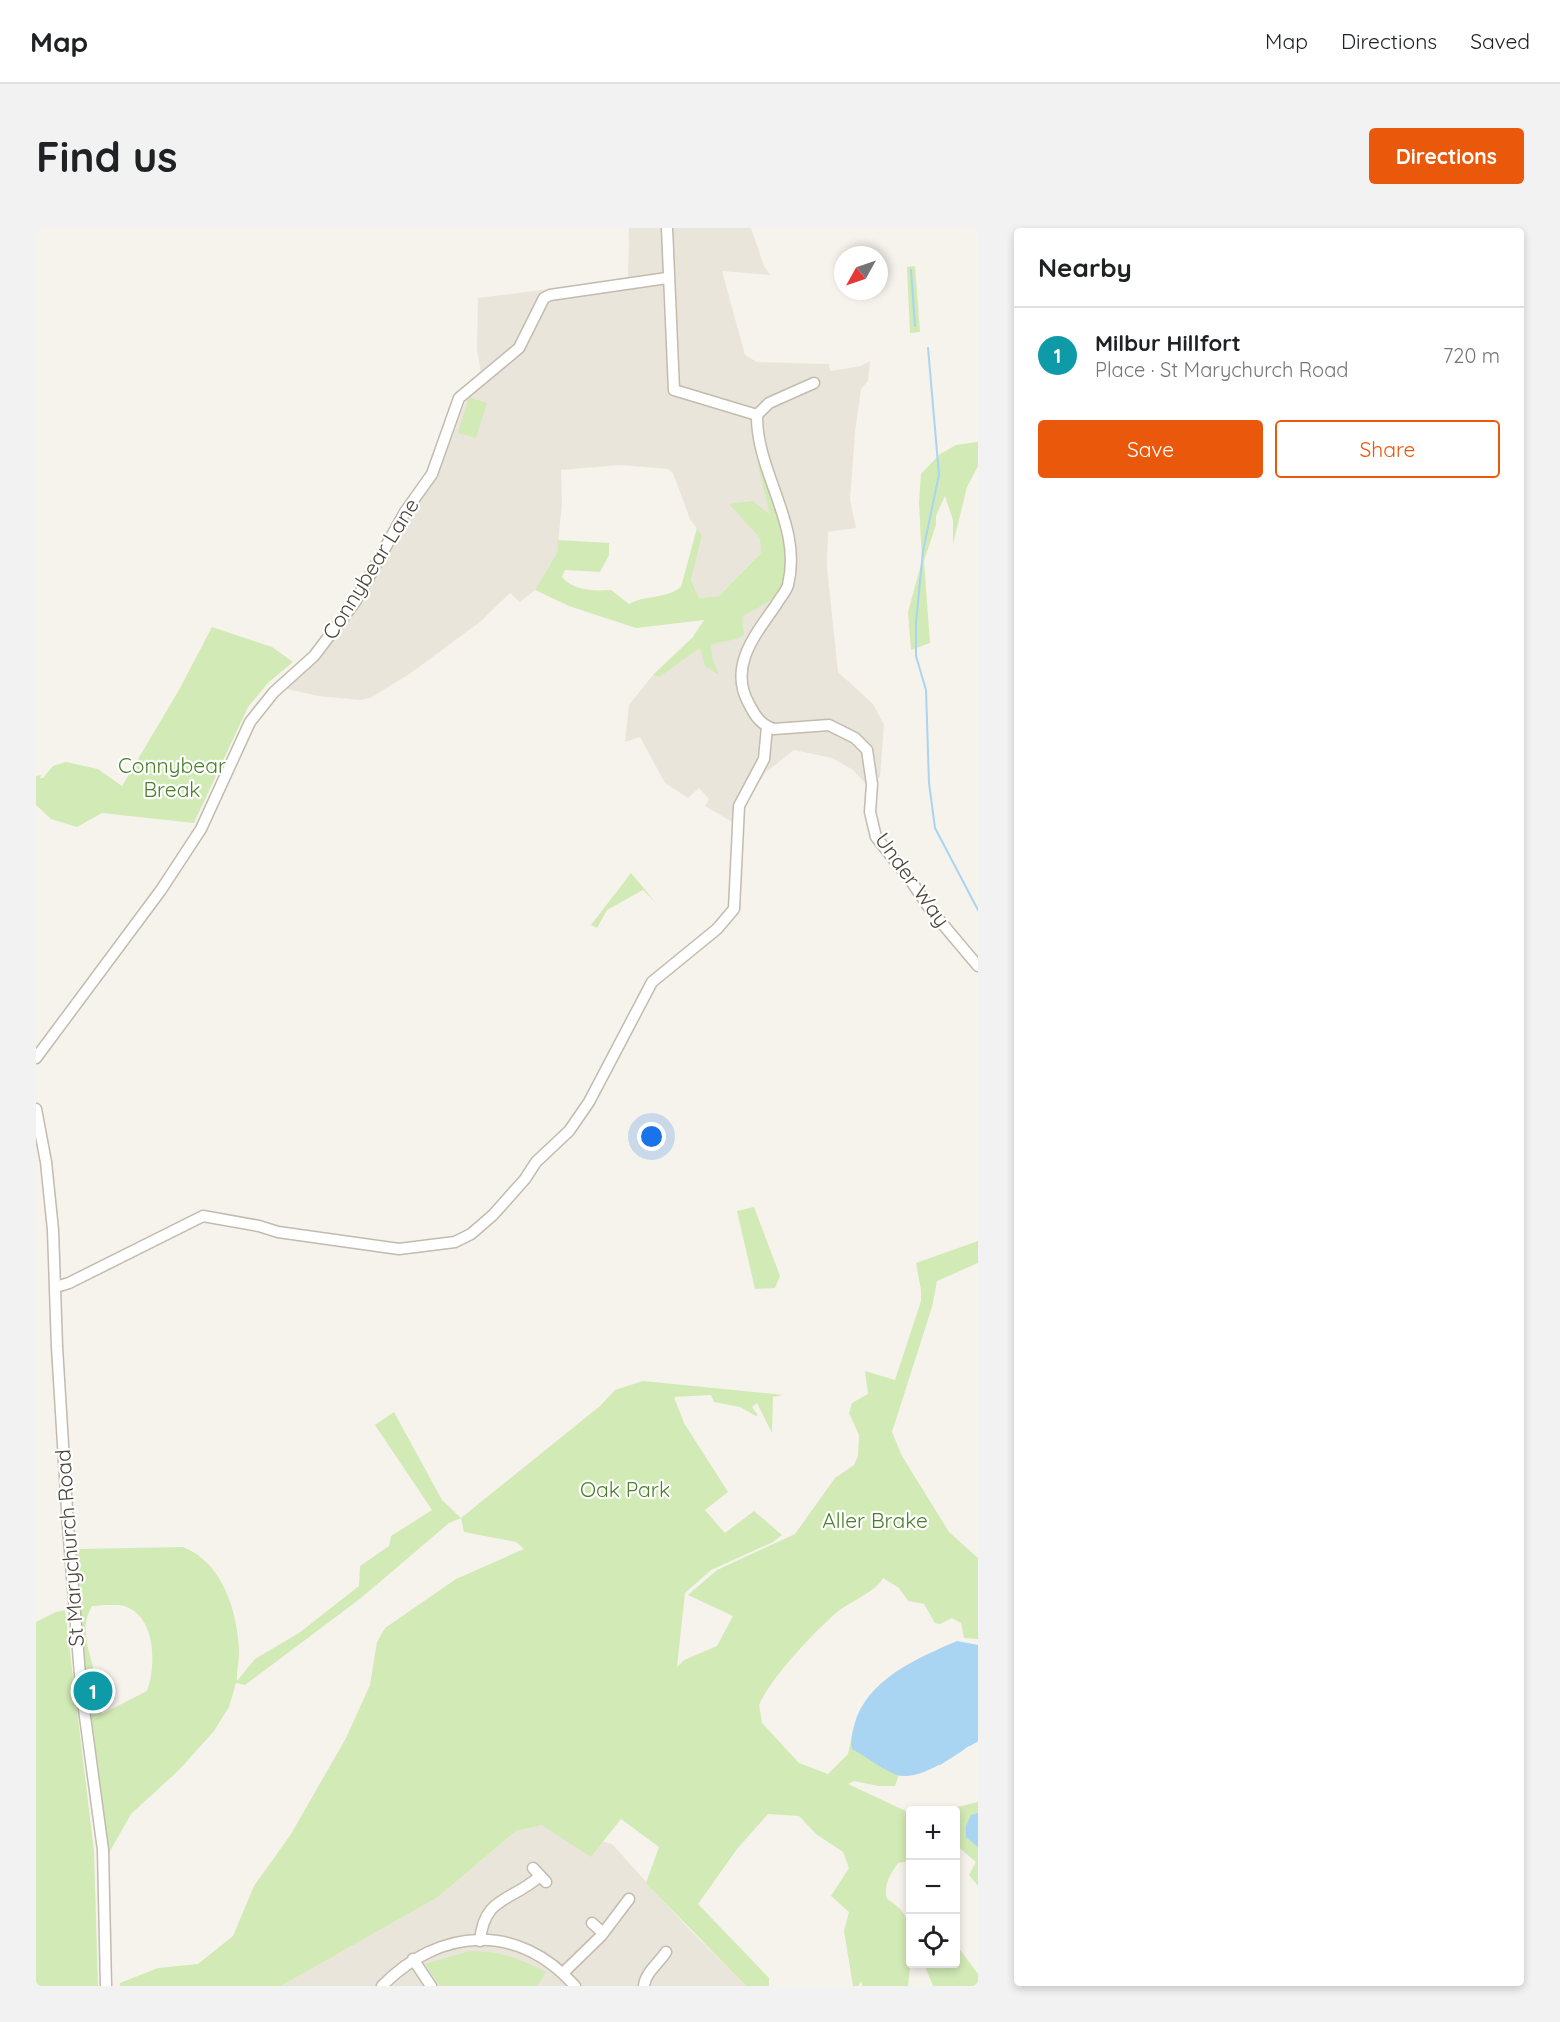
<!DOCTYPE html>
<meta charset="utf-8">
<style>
body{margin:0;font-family:Quicksand,sans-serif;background:#f2f2f2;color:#202124}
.controls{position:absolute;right:18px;bottom:18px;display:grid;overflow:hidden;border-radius:6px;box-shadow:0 3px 9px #0003}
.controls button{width:54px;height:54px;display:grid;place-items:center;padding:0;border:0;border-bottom:2px solid #e0e0e0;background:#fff;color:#202124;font:30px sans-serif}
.compass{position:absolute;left:798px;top:18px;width:54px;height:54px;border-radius:50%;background:#fff;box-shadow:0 3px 9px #0003;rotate:230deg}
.you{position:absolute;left:616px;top:909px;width:21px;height:21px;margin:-15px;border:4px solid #fff;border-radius:50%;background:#1a73e8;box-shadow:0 0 0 9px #1a73e833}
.badge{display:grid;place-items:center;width:39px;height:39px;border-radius:50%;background:#ea580c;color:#fff;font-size:20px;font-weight:700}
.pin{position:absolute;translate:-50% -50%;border:3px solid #fff;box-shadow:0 2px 6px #0006}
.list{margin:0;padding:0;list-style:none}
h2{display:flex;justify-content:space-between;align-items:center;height:78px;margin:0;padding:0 24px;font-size:26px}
h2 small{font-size:20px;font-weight:400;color:#757577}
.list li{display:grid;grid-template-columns:39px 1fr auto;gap:18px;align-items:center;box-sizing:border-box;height:96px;padding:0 24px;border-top:2px solid #e0e0e0}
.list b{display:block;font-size:22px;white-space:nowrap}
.list p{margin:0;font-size:20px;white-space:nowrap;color:#757577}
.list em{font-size:20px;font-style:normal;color:#757577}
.actions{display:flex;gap:12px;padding:18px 24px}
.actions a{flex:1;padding:14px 0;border:2px solid #ea580c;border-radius:6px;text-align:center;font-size:21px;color:#ea580c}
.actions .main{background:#ea580c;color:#fff}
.icon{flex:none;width:33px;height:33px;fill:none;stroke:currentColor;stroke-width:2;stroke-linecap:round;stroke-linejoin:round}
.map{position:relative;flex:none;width:942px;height:1758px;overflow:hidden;border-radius:6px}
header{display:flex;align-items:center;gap:36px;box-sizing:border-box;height:84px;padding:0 30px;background:#fff;border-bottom:2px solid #e0e0e0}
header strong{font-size:28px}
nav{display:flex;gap:33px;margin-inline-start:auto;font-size:21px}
.intro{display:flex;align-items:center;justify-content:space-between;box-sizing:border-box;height:144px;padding:0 36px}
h1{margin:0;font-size:42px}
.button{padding:15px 27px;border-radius:6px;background:#ea580c;color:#fff;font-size:21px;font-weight:700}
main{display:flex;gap:36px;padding:0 36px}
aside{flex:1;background:#fff;border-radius:6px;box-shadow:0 3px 9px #0003}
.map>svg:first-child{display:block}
.residential{fill:#eae5da}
.green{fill:#d2eab5;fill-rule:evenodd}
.water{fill:#a9d4f2}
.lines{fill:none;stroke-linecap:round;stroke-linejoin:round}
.stream{stroke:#a9d4f2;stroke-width:2}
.minor-casing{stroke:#c2bbae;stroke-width:13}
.minor{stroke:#fff;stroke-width:10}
.labels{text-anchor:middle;stroke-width:4.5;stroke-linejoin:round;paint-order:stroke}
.street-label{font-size:21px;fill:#4b4439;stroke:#fff}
.park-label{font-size:21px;fill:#4a7f2a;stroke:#fff}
</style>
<header>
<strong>Map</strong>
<nav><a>Map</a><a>Directions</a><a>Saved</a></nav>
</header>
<div class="intro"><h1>Find us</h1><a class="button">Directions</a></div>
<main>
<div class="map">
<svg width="942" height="1758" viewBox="0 0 942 1758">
<rect width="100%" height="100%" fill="#f6f3ec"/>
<g class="residential">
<path d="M593 0H715L728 38 734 47 686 43 709 127 721 134 793 136 794 143 825 138 834 133 832 153 825 161 819 204 814 272 820 300 792 304 791 339 802 444 837 476 848 497 844 549 830 556 817 542 796 530 758 522 730 544 710 575 707 594 698 595 669 578 673 571 663 560 652 570 629 555 604 509 589 514 593 477 617 447 656 410 706 389 740 367 747 352 749 336 725 325 683 368 663 370 655 352 666 308 654 291 637 245 632 241 585 237 525 242 526 276 521 325 499 362 484 374 474 365 444 394 372 447 334 470 324 472 282 468 247 460 274 440 313 390 371 286 404 242 430 172 451 154 445 146 441 121 442 70 592 51Z"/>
<path d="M505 1597 576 1616 651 1699 710 1758H245L402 1669 480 1603Z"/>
</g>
<g class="green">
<path d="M879 38 884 104 874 105 871 39Z"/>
<path d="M433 169 451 175 440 210 422 205Z"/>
<path d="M942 214V238L931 259 917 316V292L909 268 900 288V297L888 333 894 415 875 422 872 384 886 333 883 274 885 246 904 226 920 217Z"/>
<path d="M724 233C737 268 766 331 741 366 733 376 716 382 706 389L708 407C697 414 688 412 675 417L676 429 683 447 669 438 664 420 623 449 617 447 656 410 668 392 600 400 533 378 499 362 521 325 522 312 573 315V327L564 344 529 342 526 349C538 363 557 363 575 362L593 376C609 367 630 371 645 359L661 300 666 308 655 352 663 370 683 368 725 325 724 310 693 276 717 273 734 287 722 237Z"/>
<path d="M176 399 236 419 257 434 233 454 212 479 158 595 66 585 41 599 15 591 0 577V548L5 547 4 550H7L17 538 30 534 62 541 86 558 143 462Z"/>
<path d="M595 645 620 675 607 662 571 682 561 700 555 697Z"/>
<path d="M718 979 744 1048 739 1060 719 1061 701 983Z"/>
<path d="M942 1013V1035L901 1053 896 1079 856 1204 866 1228 913 1304 942 1330V1411L928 1410 925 1395 916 1390 904 1396 899 1395 888 1376 872 1373 863 1360 847 1350C842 1362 812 1375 800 1385 778 1404 734 1451 723 1477L726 1495 763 1535 792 1546 812 1526 815 1512 817 1521 863 1547 859 1558H843L818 1553 812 1556 874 1585V1633L862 1635C854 1647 847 1657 851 1671 885 1690 875 1724 872 1758H826V1753L822 1758H817L808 1703 813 1684 795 1668 813 1640 807 1624 780 1606 763 1588 732 1586 701 1621 662 1676 733 1750V1758H710L610 1655 623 1619 585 1591 555 1629 506 1597 480 1603 402 1669 245 1758H84V1755L122 1740 162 1736 197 1708 218 1658 255 1606 310 1510 334 1457 341 1414 349 1400 420 1351 488 1321 480 1314 428 1304 425 1290 413 1295 325 1370 209 1457 200 1455 193 1479 178 1503 143 1542 95 1586 73 1625H70L55 1520 37 1317 43 1321 147 1319C186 1334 201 1382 203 1421 204 1432 200 1443 201 1453L219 1431 263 1405 323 1358 324 1338 353 1318 355 1308 396 1282 339 1197 358 1184 406 1272 425 1290 564 1178 579 1162 607 1153 748 1167 737 1169 736 1205 721 1175 716 1179 722 1187 720 1188 704 1179 678 1174 675 1167 638 1169 648 1195 692 1264 669 1282 689 1305 718 1283 746 1307 737 1314 675 1342 649 1365 641 1439 648 1432 681 1418 697 1388 652 1367 681 1342 759 1306 799 1250 818 1237 822 1228 823 1207 813 1185 816 1175 832 1166 829 1143 859 1152 885 1073V1062L880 1035ZM69 1377C77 1377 87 1376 93 1380 120 1393 120 1439 111 1463L66 1486C58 1474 61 1462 59 1449 55 1424 42 1402 56 1378Z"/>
<path d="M29 1382 58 1623 62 1758H0V1394L20 1384Z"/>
<path d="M942 1574V1658L933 1647 940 1634 920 1617V1582H908Z"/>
<path d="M920 1716 942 1746V1754L938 1758H897L888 1736H920Z"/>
<path d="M434 1723C463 1723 484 1730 510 1744L501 1758H404L389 1736Z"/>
</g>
<g class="water">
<path d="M921 1413 942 1417V1512C923 1524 885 1554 861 1547 845 1541 831 1529 816 1521 814 1513 816 1506 818 1498 830 1451 882 1430 921 1413Z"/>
<path d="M942 1585V1619L930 1609V1598L935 1587Z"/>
</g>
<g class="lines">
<g class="stream">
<path d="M875 42 879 98"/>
<path d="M892 120 903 247 887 323 880 395V428L890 462 893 555 899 600 942 682"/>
<path d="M934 1517 942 1512"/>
<path d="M904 1536 927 1521"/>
</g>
<g class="minor-casing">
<g id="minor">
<path d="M631 0 638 162 721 187"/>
<path d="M778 155 733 175 721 187C720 245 767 297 752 357 750 364 743 371 740 377 719 407 692 439 713 476 719 488 725 497 738 501L793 497 819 510 831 522 836 556 834 584 840 609 875 653 894 681 942 738"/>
<path d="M0 830 125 662 165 601 214 494 238 464 278 428 319 374 369 284 396 246 423 170 483 120 508 70 514 67 631 50"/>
<path d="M0 881 10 934 17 1002 21 1119 32 1298 45 1459 67 1622 70 1758"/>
<path d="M20 1059 33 1055 167 988 223 998 242 1004 363 1021 419 1014 435 1006 457 987 489 951 500 934 533 903 553 874 616 754 681 701 698 681 703 578 728 531 731 499"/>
<path d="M497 1640 510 1654"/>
<path d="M556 1695 567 1705"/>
<path d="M444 1713C448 1668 475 1674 504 1648"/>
<path d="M377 1731 395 1758"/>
<path d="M527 1745 565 1708 593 1671"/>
<path d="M346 1758C404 1699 482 1694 539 1758"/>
<path d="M608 1758C609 1745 623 1735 630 1724"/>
</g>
</g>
<use href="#minor" class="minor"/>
</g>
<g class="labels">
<g class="street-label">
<text transform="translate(335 341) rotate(-58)" y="7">Connybear Lane</text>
<text transform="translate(876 652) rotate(54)" y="7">Under Way</text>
<text transform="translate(34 1320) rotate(-94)" y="7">St Marychurch Road</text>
</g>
<g class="park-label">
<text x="136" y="545">Connybear<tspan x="136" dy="24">Break</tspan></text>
<text x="589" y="1269">Oak Park</text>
<text x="839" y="1300">Aller Brake</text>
</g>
</g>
</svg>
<div class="controls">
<button>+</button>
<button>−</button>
<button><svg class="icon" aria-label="locate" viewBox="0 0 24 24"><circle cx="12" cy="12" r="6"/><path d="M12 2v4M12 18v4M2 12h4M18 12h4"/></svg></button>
</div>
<svg class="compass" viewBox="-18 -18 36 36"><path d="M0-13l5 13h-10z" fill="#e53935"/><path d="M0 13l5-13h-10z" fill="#757577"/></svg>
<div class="you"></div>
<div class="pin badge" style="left:57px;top:1463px;background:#0f9aa8">1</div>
</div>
<aside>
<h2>Nearby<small></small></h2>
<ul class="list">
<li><span class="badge" style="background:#0f9aa8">1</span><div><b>Milbur Hillfort</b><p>Place · St Marychurch Road</p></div><em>720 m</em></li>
</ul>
<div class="actions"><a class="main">Save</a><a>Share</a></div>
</aside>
</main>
